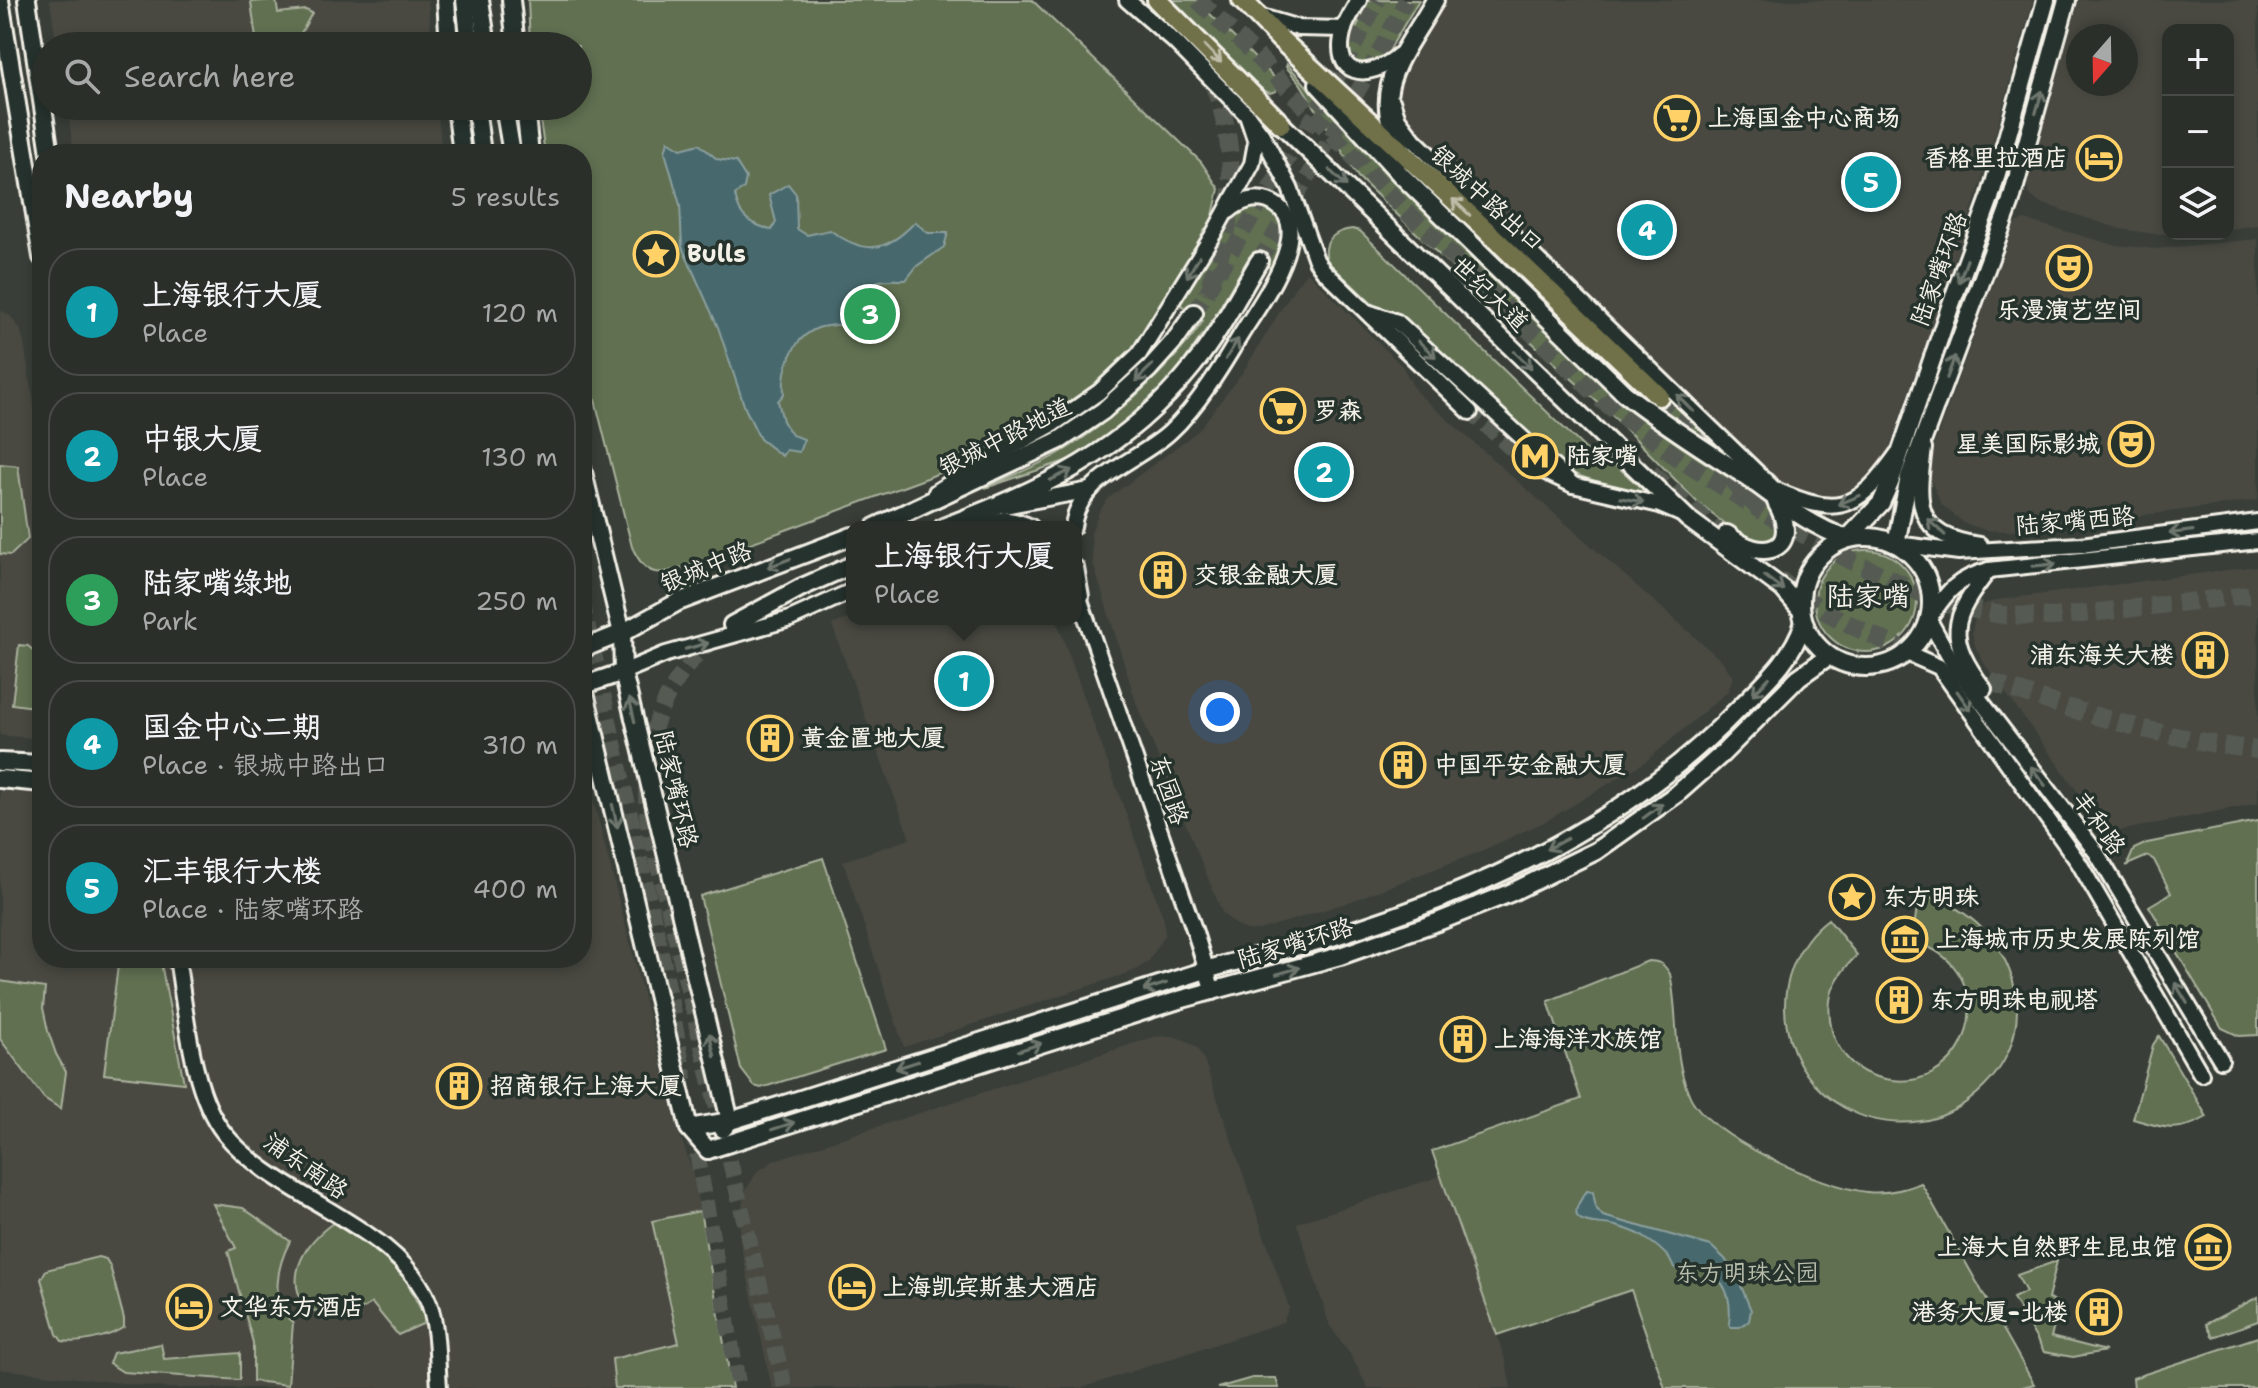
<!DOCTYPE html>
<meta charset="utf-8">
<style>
body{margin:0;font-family:"Shantell Sans","LXGW WenKai TC",sans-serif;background:#333732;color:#f1f3f6}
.controls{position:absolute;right:24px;top:24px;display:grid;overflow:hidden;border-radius:16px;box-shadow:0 4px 12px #0003}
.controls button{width:72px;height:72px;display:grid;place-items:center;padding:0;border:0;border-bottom:2px solid #474a47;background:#2b2f2a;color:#f1f3f6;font:40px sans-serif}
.compass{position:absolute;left:2066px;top:24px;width:72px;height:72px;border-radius:50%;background:#2b2f2a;box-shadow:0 4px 12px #0003;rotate:200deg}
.you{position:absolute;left:1220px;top:712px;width:28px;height:28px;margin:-20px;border:6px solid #fff;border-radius:50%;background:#1a73e8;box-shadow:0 0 0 12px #1a73e833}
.badge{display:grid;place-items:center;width:52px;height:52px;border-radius:50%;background:#ffd166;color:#fff;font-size:26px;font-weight:700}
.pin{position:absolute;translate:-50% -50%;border:4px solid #fff;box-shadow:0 2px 8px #0006}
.popup{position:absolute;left:846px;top:521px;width:236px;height:104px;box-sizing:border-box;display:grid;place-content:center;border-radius:16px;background:#2b2f2a;filter:drop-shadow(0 2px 6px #0005);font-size:26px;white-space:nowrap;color:#a6a9a8}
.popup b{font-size:30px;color:#f1f3f6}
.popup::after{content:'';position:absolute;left:50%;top:100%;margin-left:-16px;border:16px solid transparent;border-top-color:#2b2f2a}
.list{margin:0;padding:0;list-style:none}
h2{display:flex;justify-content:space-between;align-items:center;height:104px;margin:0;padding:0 32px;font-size:34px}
h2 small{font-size:26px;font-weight:400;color:#a6a9a8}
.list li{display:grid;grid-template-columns:52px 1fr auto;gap:24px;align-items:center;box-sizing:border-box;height:128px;margin:0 16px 16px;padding:0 16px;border:2px solid #474a47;border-radius:32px}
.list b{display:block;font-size:30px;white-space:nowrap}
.list p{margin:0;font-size:26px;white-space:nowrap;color:#a6a9a8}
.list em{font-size:26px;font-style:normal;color:#a6a9a8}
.icon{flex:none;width:44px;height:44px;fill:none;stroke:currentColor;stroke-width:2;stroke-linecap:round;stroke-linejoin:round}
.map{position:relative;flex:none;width:2258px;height:1388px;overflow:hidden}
.search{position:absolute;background:#2b2f2a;box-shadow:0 4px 12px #0003;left:32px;top:32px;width:560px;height:88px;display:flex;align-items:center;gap:20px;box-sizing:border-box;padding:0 28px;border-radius:44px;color:#a6a9a8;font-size:30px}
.panel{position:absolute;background:#2b2f2a;box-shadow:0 4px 12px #0003;left:32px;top:144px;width:560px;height:824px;border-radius:32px}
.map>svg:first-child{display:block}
.built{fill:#494a43;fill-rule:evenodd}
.green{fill:#607051;stroke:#aab09c;stroke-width:2}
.water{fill:#47696d;stroke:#8c9f9e;stroke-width:2}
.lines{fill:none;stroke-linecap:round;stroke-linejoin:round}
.tertiary-tunnel{stroke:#555a52;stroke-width:14;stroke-dasharray:14 7;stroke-linecap:butt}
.secondary-tunnel{stroke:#555a52;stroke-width:16;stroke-dasharray:16 8;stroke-linecap:butt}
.primary-tunnel{stroke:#555a52;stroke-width:18;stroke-dasharray:18 9;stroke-linecap:butt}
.trunk-tunnel{stroke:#555a52;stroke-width:18;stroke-dasharray:18 9;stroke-linecap:butt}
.tertiary-casing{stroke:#f4f1e8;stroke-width:20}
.secondary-casing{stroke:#f4f1e8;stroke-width:22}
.primary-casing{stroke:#f4f1e8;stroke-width:24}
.trunk-casing{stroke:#f4f1e8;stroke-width:24}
.tertiary{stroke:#26332d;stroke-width:14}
.secondary{stroke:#26332d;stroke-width:16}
.primary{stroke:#70704a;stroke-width:18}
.trunk{stroke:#70704a;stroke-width:18}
.oneway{stroke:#bfbda9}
.oneway2{stroke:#6e766e}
.labels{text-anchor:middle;stroke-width:7;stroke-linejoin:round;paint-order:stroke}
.poi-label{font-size:24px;font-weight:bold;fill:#f4f1e8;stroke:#26332d;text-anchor:start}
.street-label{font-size:24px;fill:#f4f1e8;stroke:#26332d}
.park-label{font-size:24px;fill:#b9bdac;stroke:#26332d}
.quarter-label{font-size:28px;fill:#f4f1e8;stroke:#26332d}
</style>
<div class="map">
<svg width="2258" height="1388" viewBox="0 0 2258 1388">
<rect width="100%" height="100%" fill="#393f38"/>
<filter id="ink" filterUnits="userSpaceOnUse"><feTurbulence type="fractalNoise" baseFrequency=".0125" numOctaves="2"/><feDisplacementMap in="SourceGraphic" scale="16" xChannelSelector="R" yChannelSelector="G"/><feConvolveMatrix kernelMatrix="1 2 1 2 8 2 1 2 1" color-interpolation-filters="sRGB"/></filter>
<g filter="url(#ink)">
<g class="built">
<path d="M50 0H428L432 46H57Z"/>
<path d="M1443 0H2033L1981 183 1885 460 1856 494 1834 502 1780 488 1412 133 1395 102 1401 68Z"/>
<path d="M2079 0H2258V225L2228 229V30H2168V234H2172H2155L2120 229 2038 202 2029 194 2027 183ZM2078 36H2126V84H2078Z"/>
<path d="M67 106H437L442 154H74Z"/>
<path d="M2025 220 2114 245 2156 249 2258 239V500L2045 528 2008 531 1985 530 1964 523 1941 504 1929 475 1931 454 2014 226 2017 222Z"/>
<path d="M1307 272 1402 366 1416 392 1722 661 1733 677 1728 691 1645 762 1546 821 1479 852 1346 903 1259 930H1248L1239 927 1223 914 1138 708 1093 563 1091 533 1099 512 1109 498 1198 431 1243 372 1295 287Z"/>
<path d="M0 310 10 316 20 329 24 344 42 454V739L0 735Z"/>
<path d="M2258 566V803L2108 833 1984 663 1975 646 1972 632 1976 613 1985 604 1998 600Z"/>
<path d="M852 617 1056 619 1164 920 1165 935 1148 962 1134 971 904 1047 843 861 910 839 832 625Z"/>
<path d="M582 757 678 1130 692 1170 732 1388H446L442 1322 435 1300 413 1263 394 1244 250 1150 229 1127 212 1098 201 1068 184 958H582Z"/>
<path d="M0 791 42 793V958H168L192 1097 216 1135 246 1167 389 1259 405 1278 427 1322 430 1388H166L0 1369Z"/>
<path d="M1171 1036 1185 1040 1197 1048 1204 1060 1289 1308 1283 1322 1081 1388H772L740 1242V1217L745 1192 757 1172 775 1160 1154 1037Z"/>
<path d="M1441 1176 1505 1359 1511 1388H1368L1350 1354 1330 1326 1297 1223Z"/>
</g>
<g class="green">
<path d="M276 0 278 13 306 10 312 13 294 46H257L251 2Z"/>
<path d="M528 0H1032L1201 162 1219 189 1212 220 1181 280 1133 350 1085 399 1013 442 927 478 691 565C660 574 648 581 632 547L582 348V154H545L538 106H578V46H530Z"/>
<path d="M1171 0H1196L1275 78 1278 85 1276 91 1270 93 1264 91Z"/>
<path d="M1368 0H1419L1385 57 1365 68 1352 61 1348 48Z"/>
<path d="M1287 64 1378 165 1638 413 1772 508 1782 526 1778 538 1760 546 1744 539 1698 503 1617 420 1501 314 1358 177 1300 83 1286 67Z"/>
<path d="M1253 205 1268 206 1279 217 1287 235 1273 269 1249 257 1210 324 1171 379 1127 422 1083 455 985 488C1009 477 1035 467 1058 454 1106 426 1173 367 1203 321L1177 302C1198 268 1215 223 1253 205Z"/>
<path d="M1352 229 1360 231 1603 466 1610 460 1648 494 1605 485 1561 469 1453 380 1327 261C1322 242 1333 231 1352 229Z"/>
<path d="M1669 391 1709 434 1705 438 1662 414 1655 407Z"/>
<path d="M0 464 18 466 28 539 11 555 0 554Z"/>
<circle cx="1866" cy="601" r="51"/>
<path d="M19 645 28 646 42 658 41 717 34 707 12 704Z"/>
<path d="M2258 821V1035L2239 1036 2222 1028 2149 906 2171 893 2154 860 2148 856 2127 865 2134 849 2147 843Z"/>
<path d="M823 858 886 1049 761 1088 754 1086 741 1069 700 896Z"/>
<path d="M1919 894C2007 913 2052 1019 1984 1087 1967 1104 1945 1118 1921 1121 1894 1125 1868 1121 1845 1108 1813 1091 1793 1061 1787 1027 1779 987 1796 943 1828 919L1857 955C1834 978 1824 997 1832 1031 1837 1049 1853 1069 1871 1075 1970 1110 2012 969 1912 941Z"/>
<path d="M119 958H160L184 1083 104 1074Z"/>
<path d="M1648 961C1660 961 1664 964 1670 974 1679 1013 1672 1056 1689 1094 1706 1137 1823 1187 1867 1192 1886 1194 1904 1190 1921 1183L2034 1384 2019 1388H1665L1631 1290 1497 1335 1432 1151 1581 1099 1548 1001Z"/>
<path d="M0 981 45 988 43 1008 48 1031 56 1054 66 1072 61 1109 44 1098 0 1039Z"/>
<path d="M2159 1036 2207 1117C2177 1134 2164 1128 2133 1119L2153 1045Z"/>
<path d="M213 1204 243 1208 290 1241C277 1266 269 1302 293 1323L288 1385 253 1381V1343L228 1251 236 1248Z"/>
<path d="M700 1211 732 1388H615L612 1359 679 1343 652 1221Z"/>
<path d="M333 1223 389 1259 405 1278 427 1322 398 1335 372 1303 354 1314 348 1306C333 1313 320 1315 305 1307 284 1275 306 1242 333 1223Z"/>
<path d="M98 1257 106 1259 110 1266 124 1319V1327C110 1337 79 1344 62 1341L57 1334 41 1279 46 1270Z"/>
<path d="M2057 1261 2048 1299 2060 1303 2051 1337 2106 1351 2073 1357 2044 1352 2013 1298 2026 1292 2017 1275Z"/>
<path d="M2258 1297V1321L2213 1337 2206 1324Z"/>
<path d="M2258 1337V1388H2134L2133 1378Z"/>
<path d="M161 1344 164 1359 240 1353V1380L123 1372 109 1363 113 1353Z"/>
<path d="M1252 1378H1276L1279 1388H1217Z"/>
</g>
<g class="water">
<path d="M668 141 681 149 699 144 717 159 736 162 746 178 744 188 735 195C739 218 750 224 772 230L776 222 769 195 788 184 796 194 797 229 807 235 830 230C864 255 886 253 915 222L928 233H948L944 247 917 266 906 280C886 280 873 277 861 295L864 317 857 324C845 325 829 324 818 328 792 338 782 369 784 394L778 401 783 421 792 435 804 439 799 452 786 450 782 456 760 439 745 408 718 327 682 247 680 205 665 152Z"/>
<path d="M1587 1191 1593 1192 1596 1208 1603 1216 1711 1246 1725 1259 1739 1281 1751 1310 1749 1321 1740 1327H1731L1729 1324C1732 1300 1727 1277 1700 1269 1692 1267 1683 1274 1675 1268 1673 1267 1670 1260 1669 1258 1663 1251 1653 1243 1645 1238 1638 1232 1626 1229 1616 1226 1597 1221 1557 1228 1587 1191Z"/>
</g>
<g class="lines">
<path class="tertiary-tunnel" d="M1470 412 1507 446 1537 468"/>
<g class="secondary-tunnel">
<path d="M1259 261 1363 82 1406 0"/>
<path d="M1194 313 1346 63 1378 0"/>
<path d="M582 601 664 965 685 1080"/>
<path d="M714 639C656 689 640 751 648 824L785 1388"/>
<path d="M693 1130 739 1388"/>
</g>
<g class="primary-tunnel">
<path d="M1198 0 1253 52 1406 211 1603 401 1678 458 1763 512"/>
<path d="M1186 36C1227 87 1238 166 1227 230 1222 252 1214 273 1206 294"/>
<path d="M1651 473 1728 540"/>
</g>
<g class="trunk-tunnel">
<path d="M1659 396 1702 439 1739 488 1763 512 1850 560 1927 596 1953 606 2002 615 2054 617 2258 594"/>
<path d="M1779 579C1824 616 1872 636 1925 658"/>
<path d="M1964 672C2059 707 2157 738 2258 750"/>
</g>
<g class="tertiary-casing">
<g id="tertiary">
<path d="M1127 0 1174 41 1247 115 1262 135 1290 188 1316 260 1324 271 1470 412"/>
<path d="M1359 0C1354 9 1347 19 1344 29 1330 77 1368 82 1399 55"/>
<path d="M1262 17 1299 28 1344 29"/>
<path d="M1392 101 1398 119 1414 140 1774 489"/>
<path d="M1367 312 1397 322 1573 485"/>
<path d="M1924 448C1917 503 1913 536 1980 545"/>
<path d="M1537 468 1573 485 1660 505 1681 514"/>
<path d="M1768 487C1836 516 1853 516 1898 453"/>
<path d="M936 492 977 466 1053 424 1099 392 1139 354 1214 233 1252 164 1256 142 1247 115"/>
<path d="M1004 506 1090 490"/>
<path d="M968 527C991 519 1009 516 1031 527"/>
<path d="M1073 527C1078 477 1138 462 1170 432 1184 419 1198 401 1209 385 1222 367 1233 347 1245 328 1262 301 1321 221 1268 201 1254 196 1239 202 1229 211"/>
<path d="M1896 544 1959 552 2009 549 2081 545 2258 522"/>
<path d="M1076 568 1081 597"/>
<path d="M1076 589 1195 932 1213 992"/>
<path d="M1930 617C1948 590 1957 579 1989 570L2258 541"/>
<path d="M1929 620 1955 667 2096 852 2221 1060"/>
<path d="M1907 653 1939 667 2079 863 2201 1074"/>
<path d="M623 672 666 654 790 619 852 591"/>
<path d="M1984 689C1945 636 1951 619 1989 570"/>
<path d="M177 958C186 1011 191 1092 224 1133 276 1198 400 1226 429 1303 438 1329 437 1361 439 1388"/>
</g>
</g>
<g class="secondary-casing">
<g id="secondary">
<path d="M0 0 42 257"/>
<path d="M27 0 50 154"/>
<path d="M446 0 449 46"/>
<path d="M465 0 470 46"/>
<path d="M480 0 487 46"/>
<path d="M511 0 516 46"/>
<path d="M1318 84 1401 175 1624 393C1662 423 1702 448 1742 474 1780 500 1802 522 1847 539"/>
<path d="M456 106 462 154"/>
<path d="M476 106 482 154"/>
<path d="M504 106 512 154"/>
<path d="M525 106 530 154"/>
<path d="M1281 124 1688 519 1783 589 1801 610"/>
<path d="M1402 149C1365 90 1408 50 1435 0"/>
<path d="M582 468 622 633 623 672 730 1121 723 1129"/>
<path d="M875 527 1060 440 1103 411 1149 369 1175 340 1194 313"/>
<path d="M943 527C1043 489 1125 451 1193 366 1219 334 1238 296 1259 261"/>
<path d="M1727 534C1764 565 1803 549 1776 502"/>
<circle cx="1866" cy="602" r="65"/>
<path d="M1847 539 1881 503 1890 483 1950 307 1990 198 2046 0"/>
<path d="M1896 544 1909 477 2010 204 2067 0"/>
<path d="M732 625 802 587 852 565"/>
<path d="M582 649 622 633 678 602 852 536"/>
<path d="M582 680 689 1128 708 1150"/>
<path d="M582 686 623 672"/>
<path d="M0 762 42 764"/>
<path d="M0 779 42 783"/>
<path d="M689 1128 730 1121C889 1072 1047 1020 1206 970 1248 957 1292 949 1335 936 1483 890 1630 822 1739 708 1765 682 1793 658 1804 622"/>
<path d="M708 1150 1179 1000 1340 956 1440 921 1510 893 1596 851 1678 793 1722 754 1799 677 1829 656"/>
</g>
</g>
<g class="primary-casing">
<g id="primary">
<path d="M1157 0 1281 124"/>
<path d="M1242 0 1280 39"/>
</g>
</g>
<g class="trunk-casing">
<path id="trunk" d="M1280 39 1483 227 1659 396"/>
</g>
<use href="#tertiary" class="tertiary"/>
<use href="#secondary" class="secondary"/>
<use href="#primary" class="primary"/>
<use href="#trunk" class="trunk"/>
</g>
<defs><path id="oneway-shaft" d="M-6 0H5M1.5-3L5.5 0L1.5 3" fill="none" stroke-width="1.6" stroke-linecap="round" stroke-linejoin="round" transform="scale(2)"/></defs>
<g class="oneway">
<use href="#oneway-shaft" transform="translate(1213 54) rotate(46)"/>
<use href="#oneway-shaft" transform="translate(1461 207) rotate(-137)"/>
</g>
<g class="oneway2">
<use href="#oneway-shaft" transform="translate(2039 102) rotate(-74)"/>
<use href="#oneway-shaft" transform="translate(1338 178) rotate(43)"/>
<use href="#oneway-shaft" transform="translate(1193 267) rotate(121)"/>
<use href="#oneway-shaft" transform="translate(1963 271) rotate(110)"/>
<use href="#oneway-shaft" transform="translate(1232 349) rotate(-58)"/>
<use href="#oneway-shaft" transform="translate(1427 349) rotate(43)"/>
<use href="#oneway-shaft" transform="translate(1523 360) rotate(44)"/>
<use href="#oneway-shaft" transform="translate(1951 367) rotate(-70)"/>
<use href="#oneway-shaft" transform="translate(1144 373) rotate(136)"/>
<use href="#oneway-shaft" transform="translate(1685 403) rotate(-135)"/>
<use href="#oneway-shaft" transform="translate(1061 475) rotate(-26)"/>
<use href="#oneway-shaft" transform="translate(1632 500) rotate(11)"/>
<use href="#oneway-shaft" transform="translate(1849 500) rotate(158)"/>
<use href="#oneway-shaft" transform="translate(1936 527) rotate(-138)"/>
<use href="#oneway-shaft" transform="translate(2181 532) rotate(173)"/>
<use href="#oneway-shaft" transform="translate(779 563) rotate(159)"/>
<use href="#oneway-shaft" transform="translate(2044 565) rotate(-5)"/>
<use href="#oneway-shaft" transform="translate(1774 583) rotate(37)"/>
<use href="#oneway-shaft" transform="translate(697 646) rotate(-15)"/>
<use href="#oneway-shaft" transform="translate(1761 686) rotate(134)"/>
<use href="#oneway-shaft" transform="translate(1964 701) rotate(55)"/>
<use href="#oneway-shaft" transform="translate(632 710) rotate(-103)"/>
<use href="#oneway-shaft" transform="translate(2038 776) rotate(-127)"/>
<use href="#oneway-shaft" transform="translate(1653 811) rotate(-36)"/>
<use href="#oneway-shaft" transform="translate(615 816) rotate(77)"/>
<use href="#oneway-shaft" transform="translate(1557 844) rotate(152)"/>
<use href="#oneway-shaft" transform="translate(1288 971) rotate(-16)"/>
<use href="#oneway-shaft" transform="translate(1155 987) rotate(162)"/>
<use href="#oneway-shaft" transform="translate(2181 993) rotate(-121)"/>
<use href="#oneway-shaft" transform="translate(712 1045) rotate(-103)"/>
<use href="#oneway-shaft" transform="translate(1030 1047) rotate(-18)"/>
<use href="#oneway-shaft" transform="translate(907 1065) rotate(162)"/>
<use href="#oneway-shaft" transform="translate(783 1126) rotate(-18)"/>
</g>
</g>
<defs>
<g id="supermarket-ring" transform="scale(2.3)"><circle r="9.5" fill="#26332d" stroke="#ffd166" stroke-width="1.5"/><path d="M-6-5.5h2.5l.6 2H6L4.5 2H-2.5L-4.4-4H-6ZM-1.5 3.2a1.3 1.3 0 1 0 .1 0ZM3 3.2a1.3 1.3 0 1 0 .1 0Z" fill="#ffd166"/></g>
<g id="hotel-ring" transform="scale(2.3)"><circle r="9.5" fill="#26332d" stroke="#ffd166" stroke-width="1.5"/><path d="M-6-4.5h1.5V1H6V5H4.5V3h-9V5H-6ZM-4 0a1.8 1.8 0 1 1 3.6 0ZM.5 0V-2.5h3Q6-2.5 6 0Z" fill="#ffd166"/></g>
<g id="sight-ring" transform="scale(2.3)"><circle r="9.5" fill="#26332d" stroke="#ffd166" stroke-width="1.5"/><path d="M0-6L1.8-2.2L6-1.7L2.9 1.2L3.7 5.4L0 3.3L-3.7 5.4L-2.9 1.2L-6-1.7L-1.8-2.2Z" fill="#ffd166"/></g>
<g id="theatre-ring" transform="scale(2.3)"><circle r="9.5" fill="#26332d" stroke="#ffd166" stroke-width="1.5"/><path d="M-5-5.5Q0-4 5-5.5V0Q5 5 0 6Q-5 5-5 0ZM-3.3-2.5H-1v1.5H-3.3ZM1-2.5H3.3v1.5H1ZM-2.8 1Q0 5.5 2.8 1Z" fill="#ffd166"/></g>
<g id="metro-ring" transform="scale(2.3)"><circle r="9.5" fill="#26332d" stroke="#ffd166" stroke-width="1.5"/><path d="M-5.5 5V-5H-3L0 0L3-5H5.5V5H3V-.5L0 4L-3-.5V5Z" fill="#ffd166"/></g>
<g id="building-ring" transform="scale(2.3)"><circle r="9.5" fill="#26332d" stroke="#ffd166" stroke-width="1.5"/><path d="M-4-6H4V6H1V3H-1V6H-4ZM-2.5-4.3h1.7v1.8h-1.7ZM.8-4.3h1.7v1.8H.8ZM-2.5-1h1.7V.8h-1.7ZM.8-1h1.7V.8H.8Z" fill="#ffd166"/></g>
<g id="museum-ring" transform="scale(2.3)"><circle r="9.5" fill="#26332d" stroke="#ffd166" stroke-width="1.5"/><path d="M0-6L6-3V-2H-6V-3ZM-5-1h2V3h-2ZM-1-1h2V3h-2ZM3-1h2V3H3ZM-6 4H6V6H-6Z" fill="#ffd166"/></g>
</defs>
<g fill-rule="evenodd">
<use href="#supermarket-ring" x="1677" y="118"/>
<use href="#hotel-ring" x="2099" y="158"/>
<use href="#sight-ring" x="656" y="254"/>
<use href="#theatre-ring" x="2069" y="268"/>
<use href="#supermarket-ring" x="1283" y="411"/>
<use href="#theatre-ring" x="2131" y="444"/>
<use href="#metro-ring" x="1535" y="456"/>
<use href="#building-ring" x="1163" y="575"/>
<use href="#building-ring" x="2205" y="655"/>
<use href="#building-ring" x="770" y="738"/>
<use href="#building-ring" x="1403" y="765"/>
<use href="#sight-ring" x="1852" y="897"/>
<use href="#museum-ring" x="1905" y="939"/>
<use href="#building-ring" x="1899" y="1000"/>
<use href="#building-ring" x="1463" y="1039"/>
<use href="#building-ring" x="459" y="1086"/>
<use href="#museum-ring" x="2208" y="1247"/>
<use href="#hotel-ring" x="852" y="1287"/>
<use href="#hotel-ring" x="189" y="1307"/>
<use href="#building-ring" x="2099" y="1312"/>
</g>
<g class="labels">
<g class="poi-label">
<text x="1708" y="126">上海国金中心商场</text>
<text x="2068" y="166" text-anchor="end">香格里拉酒店</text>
<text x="687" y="262">Bulls</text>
<text x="2069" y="318" text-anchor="middle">乐漫演艺空间</text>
<text x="1314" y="419">罗森</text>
<text x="2100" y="452" text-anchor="end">星美国际影城</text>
<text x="1566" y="464">陆家嘴</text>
<text x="1194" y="583">交银金融大厦</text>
<text x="2174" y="663" text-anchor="end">浦东海关大楼</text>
<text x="801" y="746">黄金置地大厦</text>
<text x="1434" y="773">中国平安金融大厦</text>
<text x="1883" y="905">东方明珠</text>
<text x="1936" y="947">上海城市历史发展陈列馆</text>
<text x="1930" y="1008">东方明珠电视塔</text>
<text x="1494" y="1047">上海海洋水族馆</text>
<text x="490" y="1094">招商银行上海大厦</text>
<text x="2177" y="1255" text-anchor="end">上海大自然野生昆虫馆</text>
<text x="883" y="1295">上海凯宾斯基大酒店</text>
<text x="220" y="1315">文华东方酒店</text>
<text x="2068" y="1320" text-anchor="end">港务大厦-北楼</text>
</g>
<g class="street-label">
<text transform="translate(1487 199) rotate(43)" y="8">银城中路出口</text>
<text transform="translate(1939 269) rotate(-70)" y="8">陆家嘴环路</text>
<text transform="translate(1490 294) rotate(44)" y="8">世纪大道</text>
<text transform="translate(1005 437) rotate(-27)" y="8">银城中路地道</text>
<text transform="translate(2075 521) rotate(-5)" y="8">陆家嘴西路</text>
<text transform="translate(706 567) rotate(-22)" y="8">银城中路</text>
<text transform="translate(676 789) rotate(77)" y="8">陆家嘴环路</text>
<text transform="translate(1169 790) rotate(71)" y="8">东园路</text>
<text transform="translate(2099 823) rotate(54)" y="8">丰和路</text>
<text transform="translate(1295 943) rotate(-17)" y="8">陆家嘴环路</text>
<text transform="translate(306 1166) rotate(35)" y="8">浦东南路</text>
</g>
<g class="park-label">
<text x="1747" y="1281">东方明珠公园</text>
</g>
<g class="quarter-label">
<text x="1868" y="606">陆家嘴</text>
</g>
</g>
</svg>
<div class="controls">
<button>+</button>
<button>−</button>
<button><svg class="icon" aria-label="layers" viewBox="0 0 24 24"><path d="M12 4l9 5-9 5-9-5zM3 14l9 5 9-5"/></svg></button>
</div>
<svg class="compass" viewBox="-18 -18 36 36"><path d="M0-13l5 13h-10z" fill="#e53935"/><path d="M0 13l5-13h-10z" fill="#a6a9a8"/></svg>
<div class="you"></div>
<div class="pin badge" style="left:964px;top:681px;background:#0f9aa8">1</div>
<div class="popup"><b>上海银行大厦</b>Place</div>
<div class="pin badge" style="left:1324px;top:472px;background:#0f9aa8">2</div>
<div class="pin badge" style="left:870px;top:314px;background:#2e9e5b">3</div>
<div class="pin badge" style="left:1647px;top:230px;background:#0f9aa8">4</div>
<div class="pin badge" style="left:1871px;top:182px;background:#0f9aa8">5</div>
<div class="search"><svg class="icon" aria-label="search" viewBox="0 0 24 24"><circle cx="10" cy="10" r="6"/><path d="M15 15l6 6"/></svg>Search here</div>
<section class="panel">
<h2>Nearby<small>5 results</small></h2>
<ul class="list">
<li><span class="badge" style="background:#0f9aa8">1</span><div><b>上海银行大厦</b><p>Place</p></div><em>120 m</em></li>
<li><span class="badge" style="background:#0f9aa8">2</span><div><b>中银大厦</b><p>Place</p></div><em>130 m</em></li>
<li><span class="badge" style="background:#2e9e5b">3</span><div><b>陆家嘴绿地</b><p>Park</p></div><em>250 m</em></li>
<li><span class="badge" style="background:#0f9aa8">4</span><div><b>国金中心二期</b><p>Place · 银城中路出口</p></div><em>310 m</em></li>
<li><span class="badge" style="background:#0f9aa8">5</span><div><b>汇丰银行大楼</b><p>Place · 陆家嘴环路</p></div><em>400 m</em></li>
</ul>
</section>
</div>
